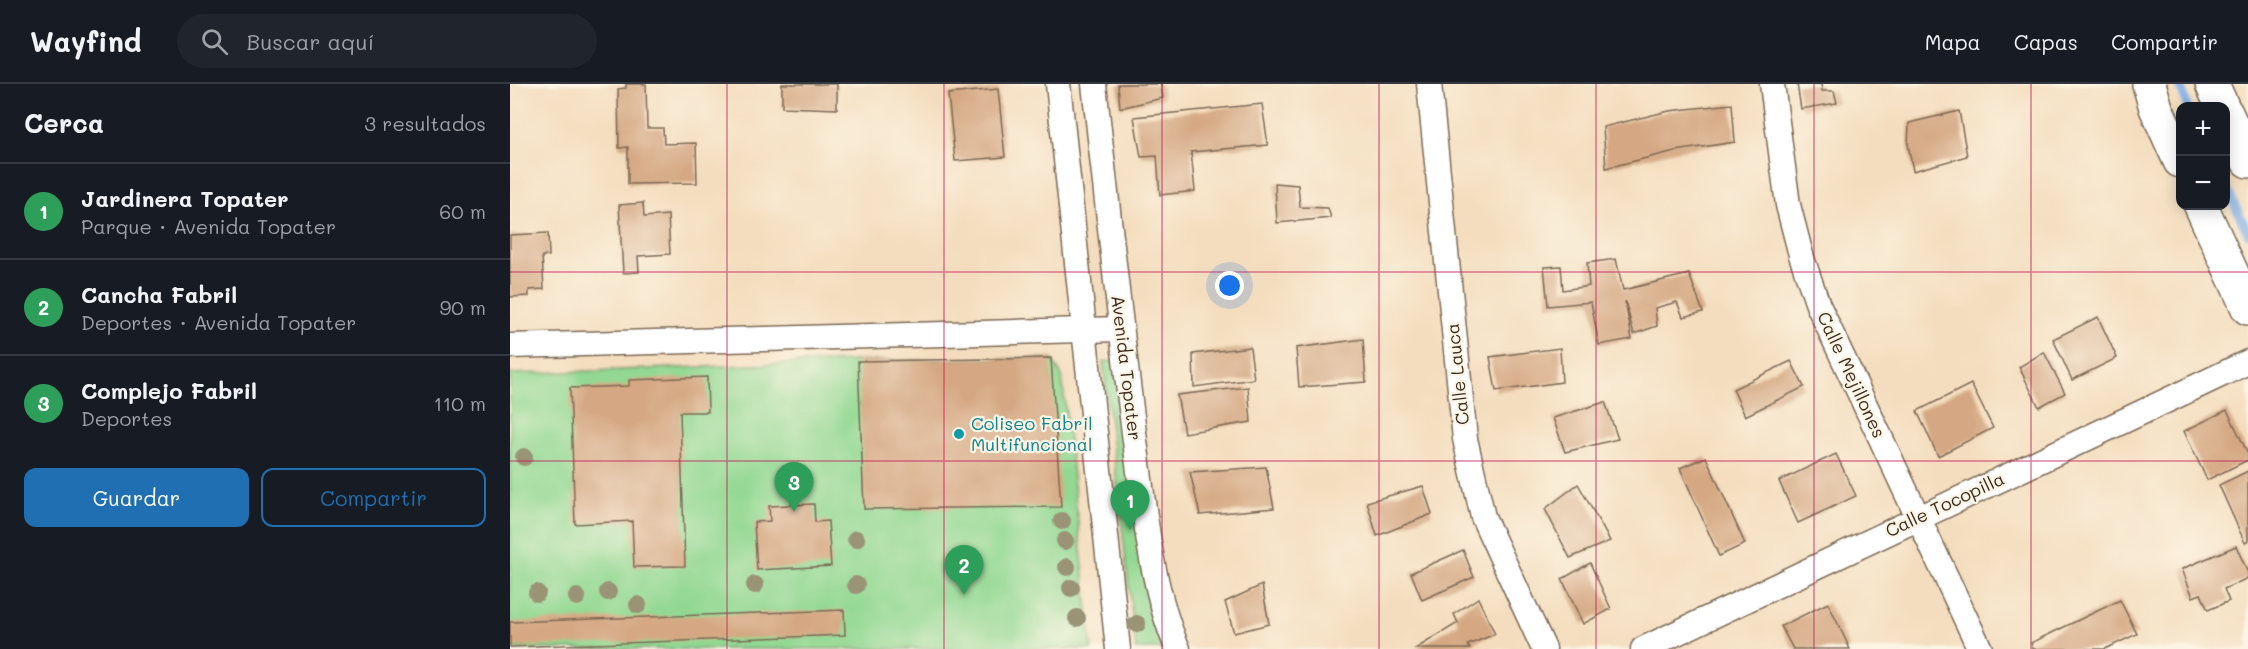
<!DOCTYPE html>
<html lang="es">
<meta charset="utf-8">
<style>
body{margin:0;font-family:Mali,sans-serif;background:#20242c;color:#f1f3f6}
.controls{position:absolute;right:18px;top:18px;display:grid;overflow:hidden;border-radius:12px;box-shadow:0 3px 15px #0003}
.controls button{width:54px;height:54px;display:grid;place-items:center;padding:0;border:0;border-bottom:2px solid #363941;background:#171b24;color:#f1f3f6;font:30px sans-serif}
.you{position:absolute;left:720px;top:202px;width:21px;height:21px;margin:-15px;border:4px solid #fff;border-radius:50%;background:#1a73e8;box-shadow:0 0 0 9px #1a73e833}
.badge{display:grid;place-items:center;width:39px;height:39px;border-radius:50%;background:#1f6fb2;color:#fff;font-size:20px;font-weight:700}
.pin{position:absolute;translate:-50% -50px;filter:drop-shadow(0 2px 3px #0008)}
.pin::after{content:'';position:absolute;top:32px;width:21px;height:18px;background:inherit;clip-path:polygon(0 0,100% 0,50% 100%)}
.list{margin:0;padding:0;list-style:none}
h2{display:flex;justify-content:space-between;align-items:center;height:78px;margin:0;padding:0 24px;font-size:26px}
h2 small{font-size:20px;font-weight:400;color:#9ea1a6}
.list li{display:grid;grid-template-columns:39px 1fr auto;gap:18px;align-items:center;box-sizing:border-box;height:96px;padding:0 24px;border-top:2px solid #363941}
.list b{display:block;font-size:22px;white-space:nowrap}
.list p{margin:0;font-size:20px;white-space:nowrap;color:#9ea1a6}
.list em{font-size:20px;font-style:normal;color:#9ea1a6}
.actions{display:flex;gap:12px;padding:18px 24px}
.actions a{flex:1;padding:14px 0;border:2px solid #1f6fb2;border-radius:12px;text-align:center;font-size:21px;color:#1f6fb2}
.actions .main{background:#1f6fb2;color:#fff}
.icon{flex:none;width:33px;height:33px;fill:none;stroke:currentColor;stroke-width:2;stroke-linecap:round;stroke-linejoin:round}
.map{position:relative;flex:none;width:1738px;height:565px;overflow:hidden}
header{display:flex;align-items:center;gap:36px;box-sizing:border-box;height:84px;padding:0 30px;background:#171b24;border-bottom:2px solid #363941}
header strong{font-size:28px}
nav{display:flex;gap:33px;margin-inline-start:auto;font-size:21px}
.search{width:420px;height:54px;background:#20242c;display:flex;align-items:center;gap:15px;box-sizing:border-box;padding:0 21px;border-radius:33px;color:#9ea1a6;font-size:22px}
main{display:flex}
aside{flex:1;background:#171b24}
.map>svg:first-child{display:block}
.green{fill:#92d892;stroke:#668158;stroke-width:1.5}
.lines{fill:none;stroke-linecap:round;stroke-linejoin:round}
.stream{stroke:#7bace6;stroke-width:9}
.building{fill:#d5a883}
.street-casing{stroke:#7c6956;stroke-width:27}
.primary-casing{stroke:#7c6956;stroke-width:36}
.street{stroke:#fff;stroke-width:24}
.primary{stroke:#fff;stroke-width:33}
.tree{fill:#9a9376}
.grid{fill:none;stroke:#c2185b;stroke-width:1.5;stroke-opacity:0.55}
.culture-dot{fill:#0f9aa8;stroke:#fcf5e5;stroke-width:2}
.labels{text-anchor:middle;stroke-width:4.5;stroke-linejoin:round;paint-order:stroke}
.street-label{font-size:18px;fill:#3b2a1e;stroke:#fcf5e5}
.culture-label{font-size:18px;fill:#0d838f;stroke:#fcf5e5;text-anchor:start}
</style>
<header>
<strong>Wayfind</strong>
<div class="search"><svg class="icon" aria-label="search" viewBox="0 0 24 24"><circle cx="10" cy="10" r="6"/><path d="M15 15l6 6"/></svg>Buscar aquí</div>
<nav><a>Mapa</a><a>Capas</a><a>Compartir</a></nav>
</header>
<main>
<aside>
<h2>Cerca<small>3 resultados</small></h2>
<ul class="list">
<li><span class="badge" style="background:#2e9e5b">1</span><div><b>Jardinera Topater</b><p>Parque · Avenida Topater</p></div><em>60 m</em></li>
<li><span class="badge" style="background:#2e9e5b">2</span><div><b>Cancha Fabril</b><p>Deportes · Avenida Topater</p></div><em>90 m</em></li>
<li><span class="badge" style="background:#2e9e5b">3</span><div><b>Complejo Fabril</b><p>Deportes</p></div><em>110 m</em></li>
</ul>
<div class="actions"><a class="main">Guardar</a><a>Compartir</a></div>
</aside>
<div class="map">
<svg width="1738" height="565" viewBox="0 0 1738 565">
<rect width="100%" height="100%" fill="#fcf5e5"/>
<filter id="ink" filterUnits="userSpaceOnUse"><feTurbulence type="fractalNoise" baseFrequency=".0167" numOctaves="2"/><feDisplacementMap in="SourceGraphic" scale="12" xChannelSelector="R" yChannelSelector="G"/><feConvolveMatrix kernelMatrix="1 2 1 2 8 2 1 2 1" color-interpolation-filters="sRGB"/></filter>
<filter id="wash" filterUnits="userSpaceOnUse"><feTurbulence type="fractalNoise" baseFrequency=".008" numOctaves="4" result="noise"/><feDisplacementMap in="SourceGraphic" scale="24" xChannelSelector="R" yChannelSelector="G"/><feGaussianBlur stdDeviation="1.35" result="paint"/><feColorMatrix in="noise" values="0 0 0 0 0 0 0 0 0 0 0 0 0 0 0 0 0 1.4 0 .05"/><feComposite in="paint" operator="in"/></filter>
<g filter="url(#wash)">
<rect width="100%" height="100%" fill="#f4ddbe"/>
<g class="green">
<path d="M541 274 552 292 582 565H0V290L348 277Z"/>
<path d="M604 277 657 565H626L593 278Z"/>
</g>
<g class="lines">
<g class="stream">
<path d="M1670 0 1677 22"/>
<path d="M1716 103 1738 149"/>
</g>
</g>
<g id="blocks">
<g class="building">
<path d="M116 0H136L137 44H153L154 60 186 59 187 99 118 100V63L109 64 108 5 116 4Z"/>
<path d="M272 0H327V25L272 23Z"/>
<path d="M608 0H651L653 14 610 24Z"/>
<path d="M1287 0H1311L1312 7H1324L1327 19 1291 25Z"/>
<path d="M488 5 495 73 445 77 438 10Z"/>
<path d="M752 20 758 61 681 68 685 107 650 111 647 72 631 73 624 33Z"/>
<path d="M1222 20 1225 58 1165 67 1096 84 1093 43 1159 27Z"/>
<path d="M1449 27 1457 72 1403 87 1398 60 1399 39Z"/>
<path d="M765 99 788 101 790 123 818 124 821 134 767 139Z"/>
<path d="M133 119 134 133 158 131 160 170 128 172 129 188 113 189 109 121Z"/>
<path d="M38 149 39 172H32L34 205 19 206V212L0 213V151Z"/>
<path d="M1106 175 1113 206 1179 190 1193 228 1173 233 1167 218 1145 224 1147 242 1124 250 1115 217 1122 255 1089 261 1081 218 1038 222 1034 183 1051 182 1053 206 1079 202 1077 179Z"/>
<path d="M1588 233 1607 274 1562 296 1543 255Z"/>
<path d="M853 255 856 298 789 303 786 264Z"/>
<path d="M740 263 744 295 684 303 683 270Z"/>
<path d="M1050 264 1052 298 986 307 980 273Z"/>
<path d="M1534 268 1555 309 1529 323 1509 283Z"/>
<path d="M541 274 551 423 354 425 348 277Z"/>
<path d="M1281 277 1294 303 1235 332 1223 305Z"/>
<path d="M197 293 198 328H170L175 482 124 483 122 437 65 440 60 304 119 302V296Z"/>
<path d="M1461 300 1483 344 1428 372 1407 327Z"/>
<path d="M738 303 741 338 674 349 667 311Z"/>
<path d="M1095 318 1108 355 1055 368 1043 334Z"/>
<path d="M1717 326 1738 370V376L1697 396 1674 347Z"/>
<path d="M1326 370 1346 412 1288 439 1269 397Z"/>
<path d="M1196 373 1235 460 1209 472 1170 384Z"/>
<path d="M756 383 764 424 690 431 680 388Z"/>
<path d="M1738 387V457L1735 459 1709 401Z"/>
<path d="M1068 400 1100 457 1060 474 1035 425Z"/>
<path d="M913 402 922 430 867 452 857 418Z"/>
<path d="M304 420 305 438 318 437 321 482 247 486 244 438 260 437 259 422Z"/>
<path d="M1726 462 1738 489V494L1714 505 1719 517 1698 526 1691 510 1683 513 1672 485Z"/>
<path d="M953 466 964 493 912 516 901 489Z"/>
<path d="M1080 479 1101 525 1073 540 1052 495Z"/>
<path d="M752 501 759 540 724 549 715 518Z"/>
<path d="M968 514 985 550 958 561 960 565H905L948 539 944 530Z"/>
<path d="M1610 516 1627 550 1595 565H1523L1521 559Z"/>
<path d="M1318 519 1340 565H1283L1271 542Z"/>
<path d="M334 526 335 551 0 563V538Z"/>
</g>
</g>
</g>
<g filter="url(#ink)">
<use href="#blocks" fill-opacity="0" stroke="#7c6956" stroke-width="1.5"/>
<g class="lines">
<g class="street-casing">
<g id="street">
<path d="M548 0 608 565"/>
<path d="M584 0C597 119 610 238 625 357 634 422 641 505 668 565"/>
<path d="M919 0 955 355 973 433 1034 565"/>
<path d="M1262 0 1278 121 1291 171 1308 221 1470 565"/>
<path d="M0 262 611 245"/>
<path d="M1133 565 1738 278"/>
</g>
</g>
<g class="primary-casing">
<g id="primary">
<path d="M1639 0 1646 24 1670 77"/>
<path d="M1702 0 1712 22"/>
<path d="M1716 29 1738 77"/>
<path d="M1691 122 1738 224"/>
</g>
</g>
<use href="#street" class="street"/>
<use href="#primary" class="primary"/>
</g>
<g class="tree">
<circle cx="14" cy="373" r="9"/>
<circle cx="552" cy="437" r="9"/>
<circle cx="346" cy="455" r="9"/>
<circle cx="555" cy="457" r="9"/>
<circle cx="557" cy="483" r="9"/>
<circle cx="245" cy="501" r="9"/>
<circle cx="346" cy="501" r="9"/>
<circle cx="561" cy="504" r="9"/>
<circle cx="98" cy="508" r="9"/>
<circle cx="27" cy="509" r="9"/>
<circle cx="67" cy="513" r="9"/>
<circle cx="128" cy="521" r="9"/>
<circle cx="567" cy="534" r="9"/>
<circle cx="627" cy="540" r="9"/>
</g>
</g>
<path class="grid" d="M217 0V565M434 0V565M652 0V565M869 0V565M1086 0V565M1304 0V565M1521 0V565M0 188H1738M0 377H1738"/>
<circle class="culture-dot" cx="449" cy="350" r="6"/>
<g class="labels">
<g class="street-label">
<text transform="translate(616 284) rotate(83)" y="6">Avenida Topater</text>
<text transform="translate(948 290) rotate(-96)" y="6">Calle Lauca</text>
<text transform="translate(1341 291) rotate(65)" y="6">Calle Mejillones</text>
<text transform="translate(1435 421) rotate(-25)" y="6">Calle Tocopilla</text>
</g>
<g class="culture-label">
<text x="461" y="346">Coliseo Fabril<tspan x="461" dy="21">Multifuncional</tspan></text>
</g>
</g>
</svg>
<div class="controls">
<button>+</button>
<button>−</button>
</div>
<div class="you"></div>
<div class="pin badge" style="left:620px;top:446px;background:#2e9e5b">1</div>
<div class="pin badge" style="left:454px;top:511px;background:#2e9e5b">2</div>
<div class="pin badge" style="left:284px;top:428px;background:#2e9e5b">3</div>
</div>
</main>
